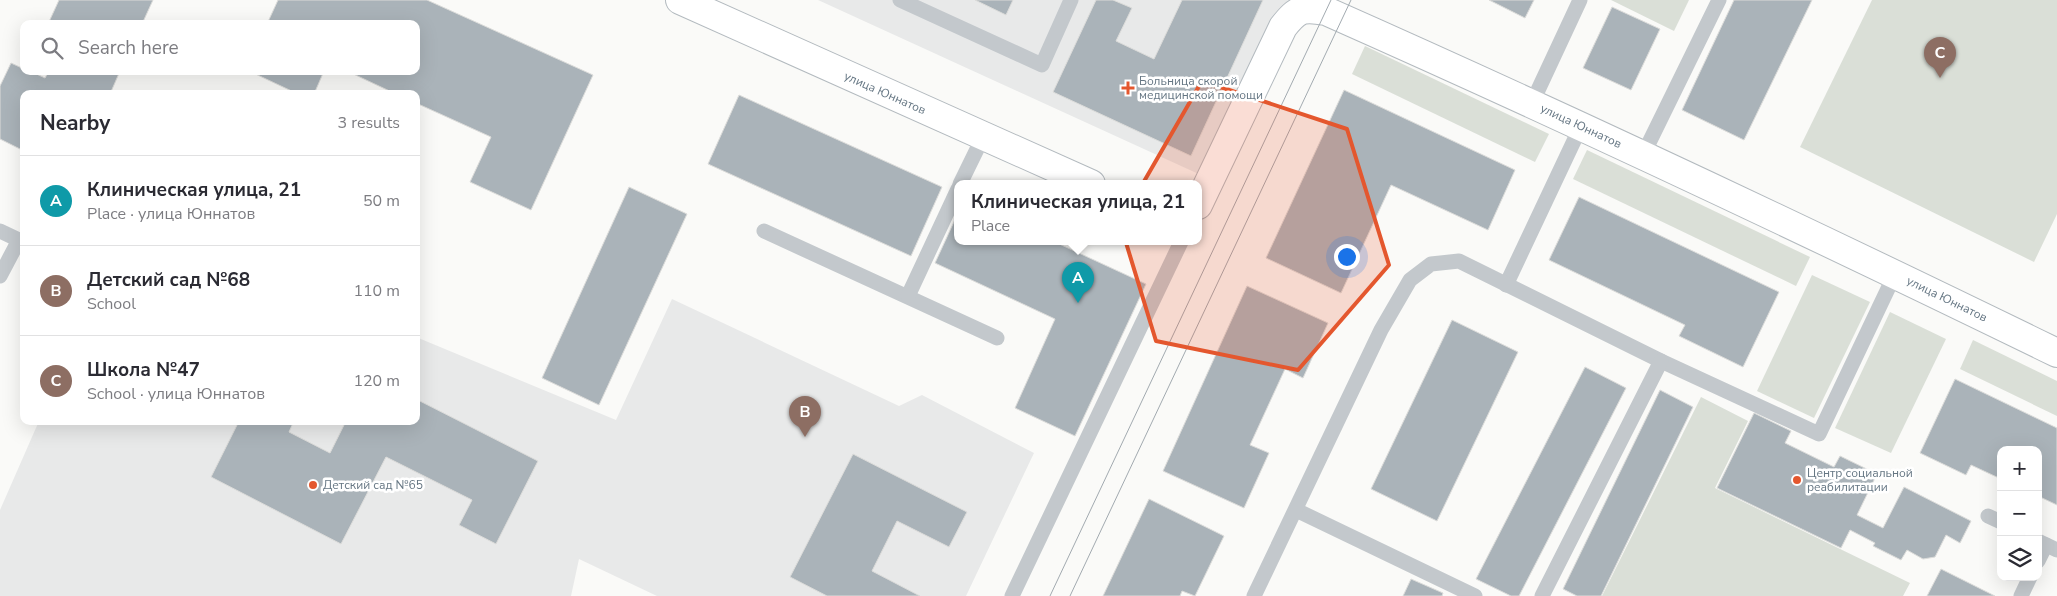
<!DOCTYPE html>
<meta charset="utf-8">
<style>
body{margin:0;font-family:"Nunito Sans",sans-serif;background:#f7f7f7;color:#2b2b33}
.controls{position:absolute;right:15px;bottom:15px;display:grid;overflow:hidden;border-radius:10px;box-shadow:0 5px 20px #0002}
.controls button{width:45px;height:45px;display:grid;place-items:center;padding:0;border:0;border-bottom:1px solid #e1e1e2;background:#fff;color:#2b2b33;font:25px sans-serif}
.you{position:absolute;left:1346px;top:256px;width:18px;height:18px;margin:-12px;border:4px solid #fff;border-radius:50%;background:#1a73e8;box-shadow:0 0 0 8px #1a73e833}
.badge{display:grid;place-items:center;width:32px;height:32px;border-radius:50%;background:#1a73e8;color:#fff;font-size:16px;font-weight:700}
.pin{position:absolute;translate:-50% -41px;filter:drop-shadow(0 1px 2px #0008)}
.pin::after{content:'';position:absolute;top:26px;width:18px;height:15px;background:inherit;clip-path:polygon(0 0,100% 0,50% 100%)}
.popup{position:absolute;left:954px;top:180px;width:248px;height:65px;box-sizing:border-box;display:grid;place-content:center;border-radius:10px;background:#fff;filter:drop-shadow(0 1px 4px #0005);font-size:16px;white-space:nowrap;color:#7c7c81}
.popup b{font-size:19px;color:#2b2b33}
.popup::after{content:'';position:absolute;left:50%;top:100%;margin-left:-10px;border:10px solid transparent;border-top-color:#fff}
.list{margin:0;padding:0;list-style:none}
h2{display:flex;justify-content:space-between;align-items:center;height:65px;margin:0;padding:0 20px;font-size:21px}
h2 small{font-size:16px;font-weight:400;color:#7c7c81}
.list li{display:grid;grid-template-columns:32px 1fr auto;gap:15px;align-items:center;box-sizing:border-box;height:90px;padding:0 20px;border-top:1px solid #e1e1e2}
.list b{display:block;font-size:19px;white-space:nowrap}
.list p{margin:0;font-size:16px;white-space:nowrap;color:#7c7c81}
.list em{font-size:16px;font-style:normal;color:#7c7c81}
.icon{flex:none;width:28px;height:28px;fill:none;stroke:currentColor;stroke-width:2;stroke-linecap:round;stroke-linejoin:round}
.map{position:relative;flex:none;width:2057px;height:596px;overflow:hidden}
.search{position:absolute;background:#fff;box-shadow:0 5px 20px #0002;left:20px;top:20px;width:400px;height:55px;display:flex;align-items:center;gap:12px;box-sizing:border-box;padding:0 18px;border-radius:10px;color:#7c7c81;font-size:19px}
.panel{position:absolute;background:#fff;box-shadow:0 5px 20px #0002;left:20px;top:90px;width:400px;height:335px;border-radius:10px}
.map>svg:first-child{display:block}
.built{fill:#e8e9e9}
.green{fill:#dadfd7}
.building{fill:#aab3b9;stroke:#dcdcda}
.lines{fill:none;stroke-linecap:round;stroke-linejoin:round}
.secondary-casing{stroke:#b3babf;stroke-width:30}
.lane{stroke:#c3c8cc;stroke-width:15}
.secondary{stroke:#fff;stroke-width:28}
.tram{stroke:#a2aab0;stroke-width:1}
.marked{fill:#e4572e;fill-opacity:0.2;stroke:#e4572e;stroke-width:4;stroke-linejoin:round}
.poi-dot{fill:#e4572e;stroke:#fff;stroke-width:2}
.labels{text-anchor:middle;stroke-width:5;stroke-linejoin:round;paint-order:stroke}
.poi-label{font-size:12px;fill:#657683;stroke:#fff;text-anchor:start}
.street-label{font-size:12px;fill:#657683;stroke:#fff}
</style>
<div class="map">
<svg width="2057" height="596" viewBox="0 0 2057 596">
<rect width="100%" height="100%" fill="#fafaf8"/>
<g class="built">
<path d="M818 0H1288L1203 176Z"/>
<path d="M672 299 899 406 922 395 1034 453 966 596H657L579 559 571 596H0V510L39 421H416V337L616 420Z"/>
</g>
<g class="green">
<path d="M1611 0H1689L1674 31Z"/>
<path d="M1872 0H2057V214L2034 262 1800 147Z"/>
<path d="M1365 46 1549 134 1535 162 1352 74Z"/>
<path d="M1587 150 1810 257 1796 286 1573 179Z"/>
<path d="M1812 275 1870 302 1814 418 1757 391Z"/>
<path d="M1890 312 1946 339 1891 453 1835 428Z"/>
<path d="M1973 340 2057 381V416L1960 369Z"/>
<path d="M1701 397 1748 421 1715 488 1910 583 1903 596H1602Z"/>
</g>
<g class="building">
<path d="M59 0H153L142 24H48Z"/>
<path d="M278 0H427L593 75 531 210 470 182 491 137 416 103V94H396L347 71H416V24H267Z"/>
<path d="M975 0H1013L1006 15Z"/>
<path d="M1096 0H1113L1132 8 1116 41 1154 59 1182 0H1263L1191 156 1053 92Z"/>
<path d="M1489 0H1534L1525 18Z"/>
<path d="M1734 0H1812L1744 140 1682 110Z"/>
<path d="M1612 7 1660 29 1631 90 1583 68Z"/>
<path d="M11 63 24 69V71H30L45 78 49 71H120L110 94H24V151L0 139V86Z"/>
<path d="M249 71H324L314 94H298Z"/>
<path d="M1344 90 1515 170 1488 230 1391 185 1341 293 1266 258Z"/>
<path d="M739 95 942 187 911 256 708 164Z"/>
<path d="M629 187 687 214 599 405 542 378Z"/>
<path d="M1579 197 1779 292 1743 367 1679 336 1685 325 1549 260Z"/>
<path d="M958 213V242H1055L1146 284 1075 436 1015 408 1055 319 935 263Z"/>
<path d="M1247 286 1328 323 1303 378 1285 369 1250 445 1269 453 1244 508 1163 471Z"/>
<path d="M1452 320 1518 352 1437 521 1371 489Z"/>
<path d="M1585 367 1626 388 1519 596H1511L1476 579Z"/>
<path d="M1955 379 2057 428V505L2038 496V450H2001V479L1971 465 1966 475 1920 453Z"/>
<path d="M1660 390 1693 407 1601 596H1577L1563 589Z"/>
<path d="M416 399 538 461 496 544 459 525 472 500 386 457 341 544 211 477 239 421H294L289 432 330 453 346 421H416Z"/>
<path d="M1754 413 1791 431 1785 443 1834 467 1840 456 1877 474 1857 515 1883 528 1904 487 1971 521 1960 543 1946 535 1935 557 1923 559 1907 550 1901 560 1873 546 1875 543 1850 530 1841 548 1717 488Z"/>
<path d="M853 454 967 512 949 547 897 521 872 571 920 596H827L790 577Z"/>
<path d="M1149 499 1224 536 1195 596 1182 591 1180 596H1103Z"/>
<path d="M1941 569 1995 596H1927Z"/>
<path d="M1411 579 1443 593 1442 596H1403Z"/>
</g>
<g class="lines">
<g class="secondary-casing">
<g id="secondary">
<path d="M680 0 1091 184"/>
<path d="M1198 205 1283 27C1298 8 1303 7 1326 11 1572 120 1815 235 2057 353"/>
</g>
</g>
<g class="lane">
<path d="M900 0 1042 65 1071 0"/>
<path d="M1532 103 1580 0"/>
<path d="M1643 155 1719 0"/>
<path d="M960 184 983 137"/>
<path d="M0 231 19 240 0 276"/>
<path d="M764 231 997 338"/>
<path d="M1506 285 1581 126"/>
<path d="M908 296 958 189"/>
<path d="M1296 510 1475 596"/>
<path d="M1988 516 2001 522"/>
<path d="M2038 541 2057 550"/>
<path d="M2038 561 2046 545"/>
<path d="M1012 596 1181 242"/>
<path d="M1254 596 1381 330 1410 280 1431 264 1459 261 1661 361 1819 434 1895 274"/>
<path d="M1542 596 1661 361"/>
<path d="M2021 596 2030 577"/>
</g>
<use href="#secondary" class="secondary"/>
<g class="tram">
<path d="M1050 596 1331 0"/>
<path d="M1070 596 1351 0"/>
</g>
</g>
<path class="marked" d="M1202 81 1347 129 1389 265 1298 370 1156 341 1120 223Z"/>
<g class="poi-dot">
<path d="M1125.5 80.5h5v5h5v5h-5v5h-5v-5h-5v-5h5z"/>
<circle cx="1797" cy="480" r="5"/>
<circle cx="313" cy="485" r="5"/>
</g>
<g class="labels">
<g class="poi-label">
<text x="1139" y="85">Больница скорой<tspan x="1139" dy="14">медицинской помощи</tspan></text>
<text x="1807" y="477">Центр социальной<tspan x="1807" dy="14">реабилитации</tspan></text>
<text x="323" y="489">Детский сад №65</text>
</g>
<g class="street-label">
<text transform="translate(885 93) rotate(24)" y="4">улица Юннатов</text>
<text transform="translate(1581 126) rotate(25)" y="4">улица Юннатов</text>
<text transform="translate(1947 299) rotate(26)" y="4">улица Юннатов</text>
</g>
</g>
</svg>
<div class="controls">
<button>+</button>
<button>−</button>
<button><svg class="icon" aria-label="layers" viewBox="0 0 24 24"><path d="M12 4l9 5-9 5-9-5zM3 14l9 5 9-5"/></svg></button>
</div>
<div class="you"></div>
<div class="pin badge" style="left:1078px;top:303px;background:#0f9aa8">A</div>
<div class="popup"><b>Клиническая улица, 21</b>Place</div>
<div class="pin badge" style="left:805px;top:437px;background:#8d6e63">B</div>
<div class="pin badge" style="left:1940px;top:78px;background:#8d6e63">C</div>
<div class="search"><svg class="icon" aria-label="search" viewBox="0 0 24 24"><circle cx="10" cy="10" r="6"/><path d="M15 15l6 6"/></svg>Search here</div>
<section class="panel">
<h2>Nearby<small>3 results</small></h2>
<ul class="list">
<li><span class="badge" style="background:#0f9aa8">A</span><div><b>Клиническая улица, 21</b><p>Place · улица Юннатов</p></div><em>50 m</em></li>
<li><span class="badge" style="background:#8d6e63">B</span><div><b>Детский сад №68</b><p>School</p></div><em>110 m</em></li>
<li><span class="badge" style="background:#8d6e63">C</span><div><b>Школа №47</b><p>School · улица Юннатов</p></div><em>120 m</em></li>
</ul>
</section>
</div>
